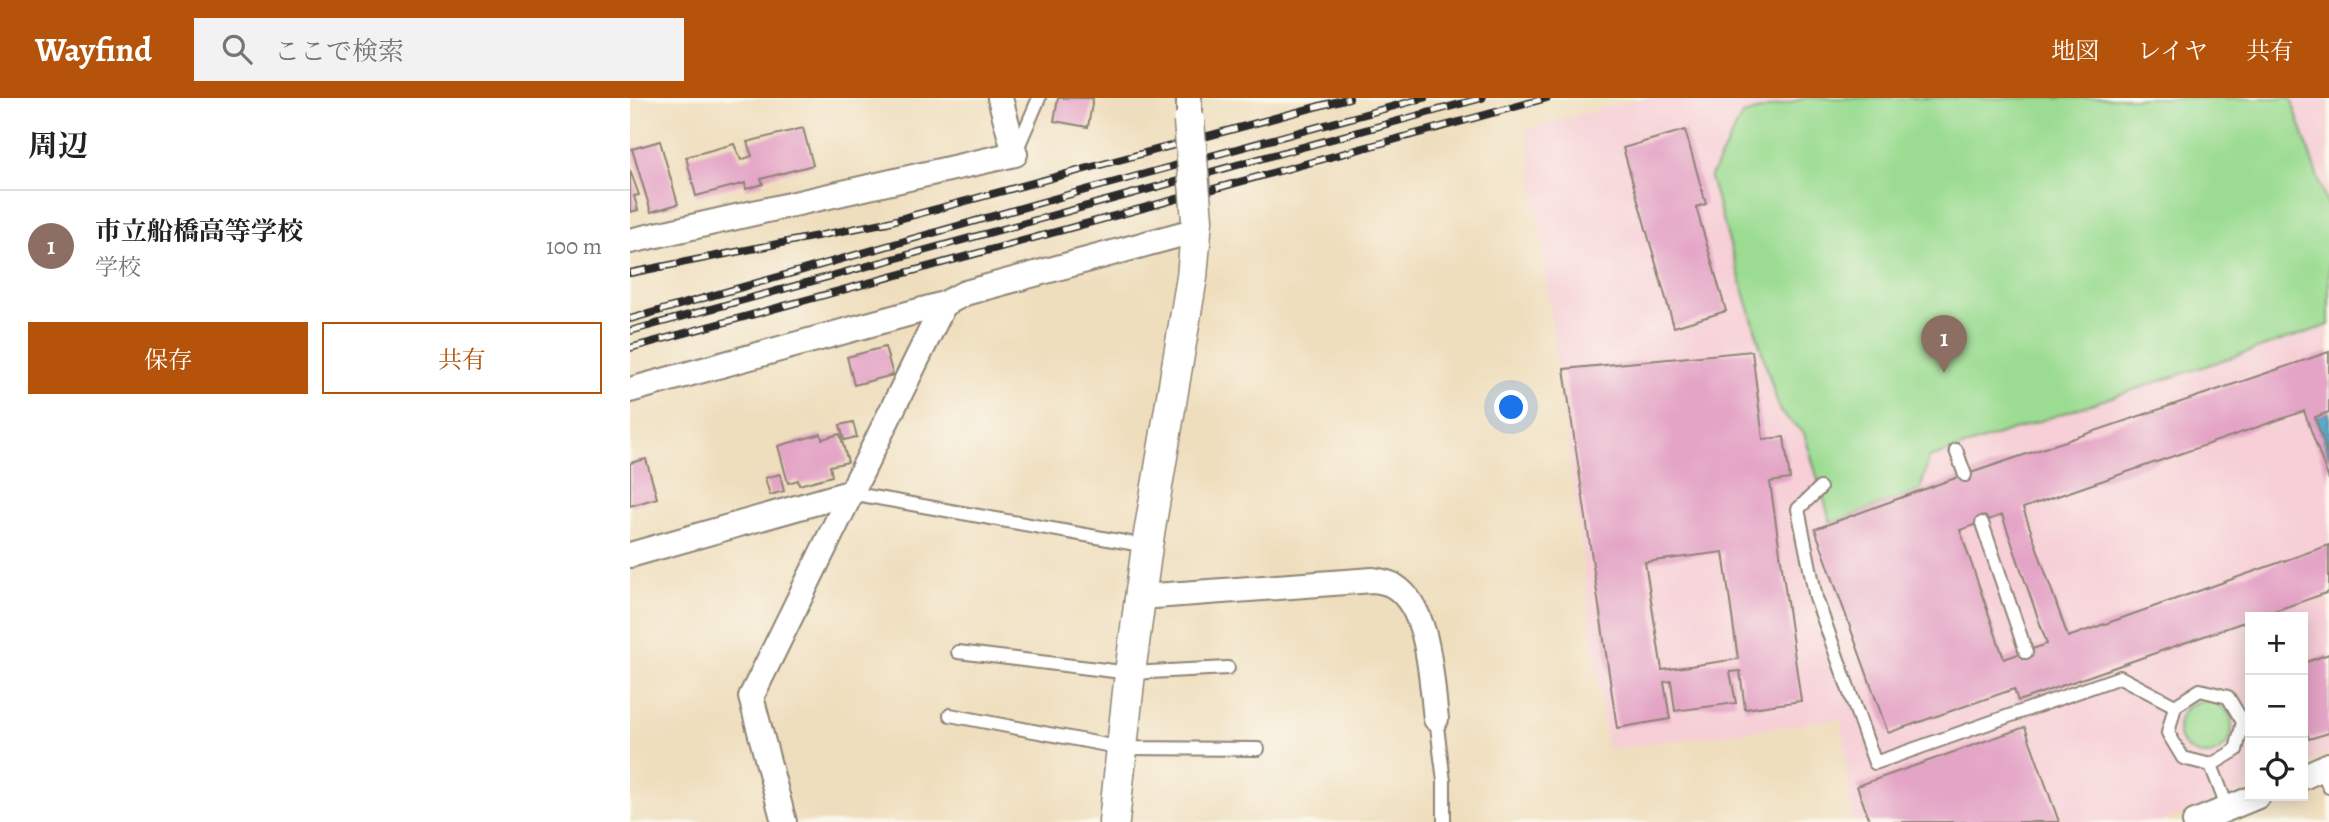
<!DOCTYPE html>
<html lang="ja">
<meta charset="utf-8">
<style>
body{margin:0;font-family:Alegreya,"Noto Serif JP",serif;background:#f2f2f2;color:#222}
.controls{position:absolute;right:21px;bottom:21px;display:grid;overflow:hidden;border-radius:0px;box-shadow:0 4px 18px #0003}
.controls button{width:63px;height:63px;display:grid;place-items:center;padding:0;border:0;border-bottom:2px solid #e0e0e0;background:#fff;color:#222;font:35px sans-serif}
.you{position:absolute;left:882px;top:310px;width:24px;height:24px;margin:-18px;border:5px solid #fff;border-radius:50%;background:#1a73e8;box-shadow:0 0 0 10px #1a73e833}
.badge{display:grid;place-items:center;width:46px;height:46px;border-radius:50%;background:#b45309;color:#fff;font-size:23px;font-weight:700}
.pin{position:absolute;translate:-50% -58px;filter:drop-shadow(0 2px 4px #0008)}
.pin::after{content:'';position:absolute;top:37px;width:24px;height:21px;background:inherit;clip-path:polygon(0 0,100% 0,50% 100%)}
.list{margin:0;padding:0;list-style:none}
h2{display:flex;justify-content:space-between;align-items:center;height:91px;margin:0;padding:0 28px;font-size:30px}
h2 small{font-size:23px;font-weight:400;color:#767676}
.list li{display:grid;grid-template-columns:46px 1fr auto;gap:21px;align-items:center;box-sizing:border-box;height:112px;padding:0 28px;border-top:2px solid #e0e0e0}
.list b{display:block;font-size:26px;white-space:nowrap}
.list p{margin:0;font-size:23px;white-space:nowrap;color:#767676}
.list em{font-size:23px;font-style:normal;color:#767676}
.actions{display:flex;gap:14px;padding:21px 28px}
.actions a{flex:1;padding:16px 0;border:2px solid #b45309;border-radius:0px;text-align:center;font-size:24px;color:#b45309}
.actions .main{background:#b45309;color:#fff}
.icon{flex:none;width:38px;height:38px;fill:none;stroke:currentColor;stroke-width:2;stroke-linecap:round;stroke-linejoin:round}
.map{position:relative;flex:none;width:1699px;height:724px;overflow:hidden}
header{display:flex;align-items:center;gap:42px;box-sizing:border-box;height:98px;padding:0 35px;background:#b45309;color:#fff}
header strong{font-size:33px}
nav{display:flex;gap:38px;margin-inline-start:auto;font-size:24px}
.search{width:490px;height:63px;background:#f2f2f2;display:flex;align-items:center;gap:18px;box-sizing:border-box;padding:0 24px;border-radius:0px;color:#767676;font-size:26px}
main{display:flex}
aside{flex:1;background:#fff}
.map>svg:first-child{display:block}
.built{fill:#f6cfd7}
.green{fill:#9bdc92;stroke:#63845e;stroke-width:2}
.water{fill:#51aacf;stroke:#3e6a7d;stroke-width:2}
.building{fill:#e4a4c6;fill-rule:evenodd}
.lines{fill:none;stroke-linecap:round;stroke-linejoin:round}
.service-casing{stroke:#8d8474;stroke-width:16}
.minor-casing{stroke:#8d8474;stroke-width:28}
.tertiary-casing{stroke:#8d8474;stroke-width:33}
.service{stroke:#fff;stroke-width:12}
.minor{stroke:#fff;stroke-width:24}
.tertiary{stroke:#fff;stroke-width:30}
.rail-casing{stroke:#2b2b2b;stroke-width:8}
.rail{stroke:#fbf7ec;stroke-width:5;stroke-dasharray:16;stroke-linecap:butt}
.tertiary-bridge-casing{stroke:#8d8474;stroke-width:33;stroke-linecap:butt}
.tertiary-bridge{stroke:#fff;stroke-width:30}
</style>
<header>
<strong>Wayfind</strong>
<div class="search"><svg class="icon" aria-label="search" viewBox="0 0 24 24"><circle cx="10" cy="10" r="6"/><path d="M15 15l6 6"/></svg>ここで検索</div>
<nav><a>地図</a><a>レイヤ</a><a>共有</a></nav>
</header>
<main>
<aside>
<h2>周辺<small></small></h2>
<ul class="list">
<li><span class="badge" style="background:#8d6e63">1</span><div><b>市立船橋高等学校</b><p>学校</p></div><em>100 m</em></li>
</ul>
<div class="actions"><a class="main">保存</a><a>共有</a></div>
</aside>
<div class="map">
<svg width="1699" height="724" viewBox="0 0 1699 724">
<rect width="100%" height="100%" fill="#fbf7ec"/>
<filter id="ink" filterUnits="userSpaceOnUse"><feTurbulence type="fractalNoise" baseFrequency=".0143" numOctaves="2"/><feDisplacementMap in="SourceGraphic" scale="14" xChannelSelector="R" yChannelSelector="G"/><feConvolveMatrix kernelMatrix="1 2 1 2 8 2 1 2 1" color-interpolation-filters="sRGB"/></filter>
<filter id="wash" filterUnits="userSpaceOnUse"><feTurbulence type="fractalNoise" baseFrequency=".00686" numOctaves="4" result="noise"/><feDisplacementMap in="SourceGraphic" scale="28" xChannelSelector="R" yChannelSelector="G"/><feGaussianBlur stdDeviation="1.57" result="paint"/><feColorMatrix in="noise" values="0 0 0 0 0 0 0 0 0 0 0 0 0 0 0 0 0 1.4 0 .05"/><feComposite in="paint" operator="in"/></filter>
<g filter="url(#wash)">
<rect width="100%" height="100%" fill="#efdebd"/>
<path class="built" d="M1012 0H1698L1699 655 1673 667V519H1620V690L1532 724H1223L1211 621 977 651 897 31Z"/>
<g class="green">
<path d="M1176 0H1661L1699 113V227L1299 360 1290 393 1201 425 1174 335 1150 314 1080 80 1112 17Z"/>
<circle cx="1575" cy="630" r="27"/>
</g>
<path class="water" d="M1699 314V360L1685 319Z"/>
<g id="blocks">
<g class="building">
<path d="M428 0H463L458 29 424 23Z"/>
<path d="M173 30 183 67 131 81 133 86 116 91 115 85 66 98 56 59 104 46 111 62 122 58 117 44Z"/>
<path d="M1055 32 1076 106 1066 109 1096 213 1044 229 993 50Z"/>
<path d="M30 43 48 106 21 114 2 51Z"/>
<path d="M0 72 9 97 4 98 8 112 0 114Z"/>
<path d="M255 249 263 277 224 287 217 259Z"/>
<path d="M1122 253 1133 341 1154 339 1160 381 1140 384 1171 603 1115 611 1110 573 1100 574 1106 605 1045 613 1041 583 1034 584 1040 621 987 630 934 271ZM1093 454 1108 561 1032 572 1015 464Z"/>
<path d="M1699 254V314L1685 319 1699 360V382L1674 313 1393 410 1438 539 1699 447V494L1627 519H1620V522L1388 603 1384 591 1258 635 1185 431 1314 384ZM1372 417 1417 546 1374 561 1330 432Z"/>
<path d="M223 324 227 339 214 342 210 327Z"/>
<path d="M191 336 192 341 210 336 218 364 200 368 202 378 169 387 168 382 158 385 148 348Z"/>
<path d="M16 361 27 400 0 408V365Z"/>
<path d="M150 376 154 393 140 397 135 380Z"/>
<path d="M1699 556V635L1679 641 1673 622V565Z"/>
<path d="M1395 629 1429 724H1240L1227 688Z"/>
</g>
</g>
</g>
<g filter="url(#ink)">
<use href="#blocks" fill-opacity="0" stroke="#8d8474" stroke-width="2"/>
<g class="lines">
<g class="service-casing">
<g id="service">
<path d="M387 51 409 0"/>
<path d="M1326 352 1335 377"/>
<path d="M1190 390 1168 411 1186 500 1245 665 1490 579 1545 608"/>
<path d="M220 395 517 448"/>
<path d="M1352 425 1396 554"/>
<path d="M328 554 500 575 598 570"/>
<path d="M1570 592 1598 599 1613 624 1606 652 1581 667 1553 660 1538 635 1545 608Z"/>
<path d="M320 617 492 650 628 651"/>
<path d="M806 621 814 683V724"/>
<path d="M1581 667 1598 711"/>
<path d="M1692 671 1699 689"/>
</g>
</g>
<g class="minor-casing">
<g id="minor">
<path d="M559 23V0"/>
<path d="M0 143 385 56 370 0"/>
<path d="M0 292 314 206 335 195 567 132"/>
<path d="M0 457 219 395"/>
<path d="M511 499 743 482C750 483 758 484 764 488 800 510 801 582 806 621"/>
<path d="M1673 679 1699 667"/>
<path d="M154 724 121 599 314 206"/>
<path d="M1565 724 1628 698"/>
</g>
</g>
<g class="tertiary-casing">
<path id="tertiary" d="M484 724 500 575 517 448 562 179 567 122"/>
</g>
<use href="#service" class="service"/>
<use href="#minor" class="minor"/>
<use href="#tertiary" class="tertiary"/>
<g class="rail-casing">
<g id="rail">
<path d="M0 175 258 124 719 0"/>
<path d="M0 221 430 99 794 0"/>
<path d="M0 233 852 0"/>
<path d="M0 250 917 0"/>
</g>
</g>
<use href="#rail" class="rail"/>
<g class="tertiary-bridge-casing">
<path id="tertiary-bridge" d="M559 23 567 122"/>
</g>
<use href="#tertiary-bridge" class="tertiary-bridge"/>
</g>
</g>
</svg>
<div class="controls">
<button>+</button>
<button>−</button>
<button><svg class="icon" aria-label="locate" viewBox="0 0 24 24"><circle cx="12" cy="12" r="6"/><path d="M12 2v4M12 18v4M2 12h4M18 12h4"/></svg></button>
</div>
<div class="you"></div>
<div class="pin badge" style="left:1314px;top:275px;background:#8d6e63">1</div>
</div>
</main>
